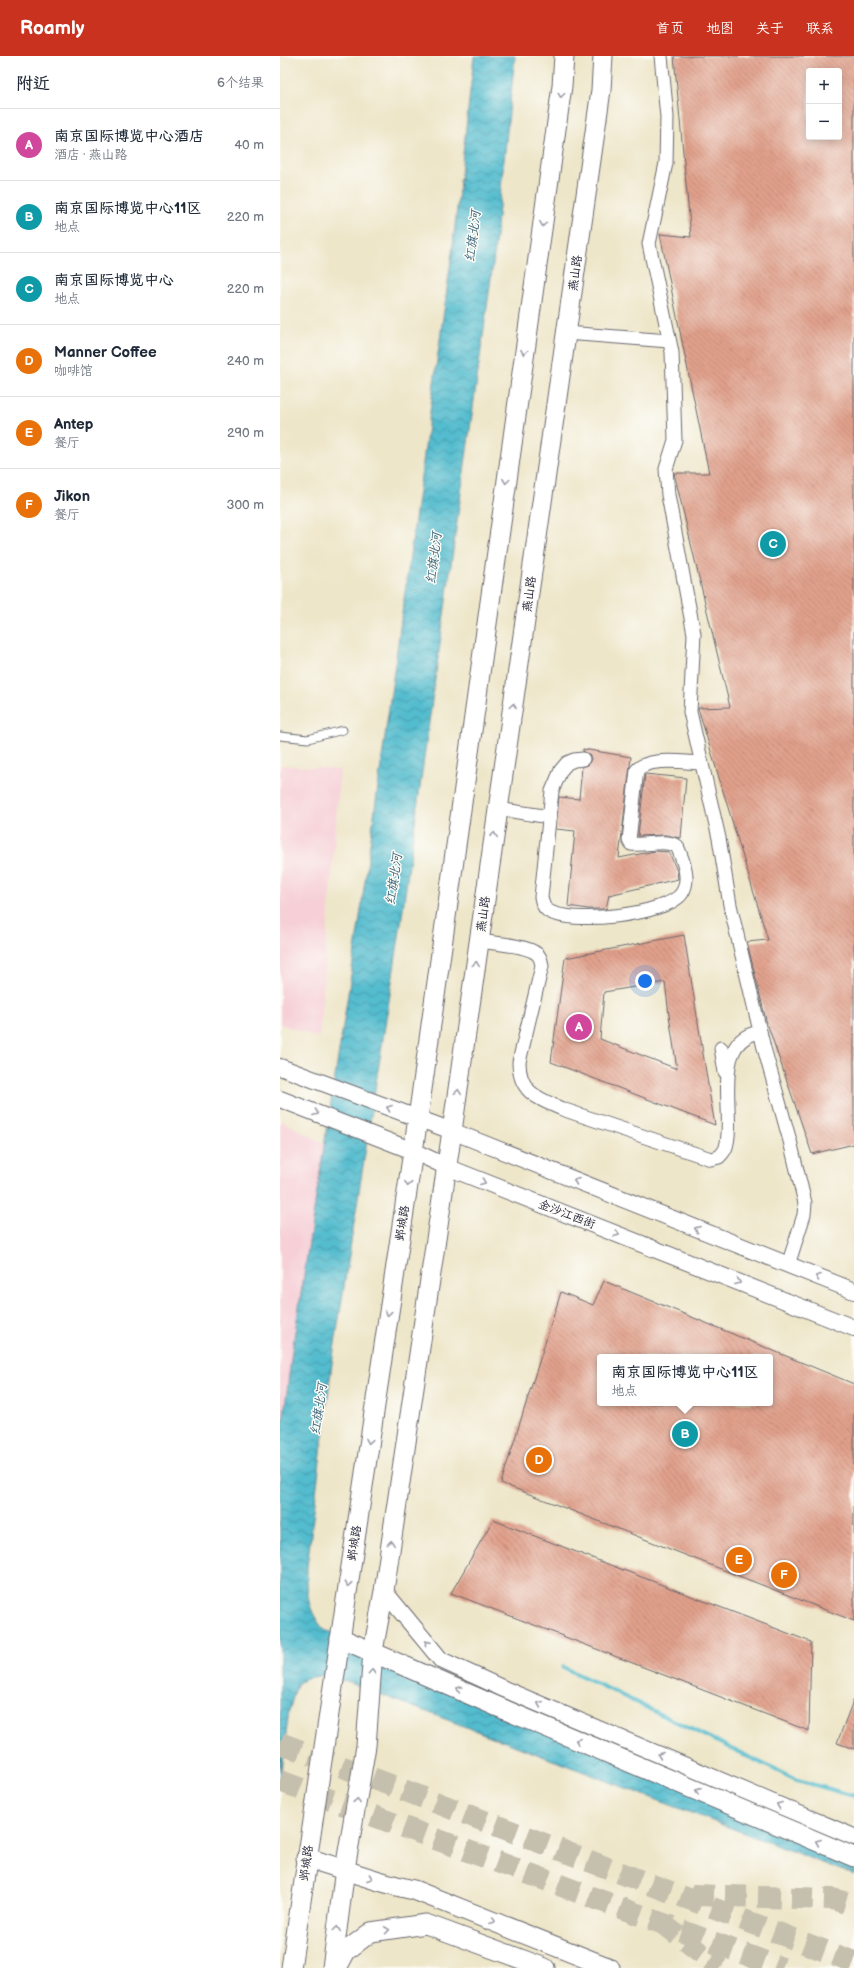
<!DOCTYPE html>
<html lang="zh">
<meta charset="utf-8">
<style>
body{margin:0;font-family:"Balsamiq Sans","LXGW WenKai TC",sans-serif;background:#f2f2f3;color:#1f2937}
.controls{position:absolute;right:12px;top:12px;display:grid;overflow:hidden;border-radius:4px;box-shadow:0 2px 10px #0003}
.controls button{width:36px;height:36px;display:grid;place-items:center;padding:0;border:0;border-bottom:1px solid #e0e1e3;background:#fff;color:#1f2937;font:20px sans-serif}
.you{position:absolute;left:365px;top:925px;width:14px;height:14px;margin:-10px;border:3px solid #fff;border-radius:50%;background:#1a73e8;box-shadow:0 0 0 6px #1a73e833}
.badge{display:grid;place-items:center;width:26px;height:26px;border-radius:50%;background:#c8321e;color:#fff;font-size:13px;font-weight:700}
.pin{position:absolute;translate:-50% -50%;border:2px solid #fff;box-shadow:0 1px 4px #0006}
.popup{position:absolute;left:317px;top:1298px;width:176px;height:52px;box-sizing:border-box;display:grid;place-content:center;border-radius:4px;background:#fff;filter:drop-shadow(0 1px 3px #0005);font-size:13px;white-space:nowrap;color:#747a83}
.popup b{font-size:15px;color:#1f2937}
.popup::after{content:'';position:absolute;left:50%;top:100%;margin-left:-8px;border:8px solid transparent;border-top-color:#fff}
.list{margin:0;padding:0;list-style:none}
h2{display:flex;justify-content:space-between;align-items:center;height:52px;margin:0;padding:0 16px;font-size:17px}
h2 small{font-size:13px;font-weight:400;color:#747a83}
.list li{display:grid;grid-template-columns:26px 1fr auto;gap:12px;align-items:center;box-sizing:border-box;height:72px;padding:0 16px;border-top:1px solid #e0e1e3}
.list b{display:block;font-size:15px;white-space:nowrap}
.list p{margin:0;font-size:13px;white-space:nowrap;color:#747a83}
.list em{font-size:13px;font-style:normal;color:#747a83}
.map{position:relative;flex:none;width:574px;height:1912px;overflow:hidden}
header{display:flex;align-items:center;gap:24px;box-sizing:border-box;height:56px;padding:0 20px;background:#c8321e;color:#fff}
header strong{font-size:19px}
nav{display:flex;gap:22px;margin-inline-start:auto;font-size:14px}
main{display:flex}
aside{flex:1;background:#fff}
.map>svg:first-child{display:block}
.built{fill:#f6cfd7}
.water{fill:url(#water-waves);stroke:#3a6f84}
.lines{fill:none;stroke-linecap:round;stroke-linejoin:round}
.stream{stroke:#52bcce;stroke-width:4}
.building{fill:url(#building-back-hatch);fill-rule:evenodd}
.primary-tunnel{stroke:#c5bfad;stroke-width:21;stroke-dasharray:21 10;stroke-linecap:butt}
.trunk-tunnel{stroke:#c5bfad;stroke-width:22;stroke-dasharray:22 11;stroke-linecap:butt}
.service-casing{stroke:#69676d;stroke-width:9}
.minor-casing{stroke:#69676d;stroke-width:15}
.tertiary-casing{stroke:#69676d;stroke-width:18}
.secondary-casing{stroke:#69676d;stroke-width:21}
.service{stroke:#fff;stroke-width:7}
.minor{stroke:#fff;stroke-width:13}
.tertiary{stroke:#fff;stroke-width:16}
.secondary{stroke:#fff;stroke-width:19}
.oneway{stroke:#9c9ca7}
.labels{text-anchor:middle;stroke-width:3;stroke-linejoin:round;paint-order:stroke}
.street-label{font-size:12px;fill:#22223b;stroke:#fdfcf7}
.water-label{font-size:13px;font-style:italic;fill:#356076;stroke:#fdfcf7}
</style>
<header>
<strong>Roamly</strong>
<nav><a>首页</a><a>地图</a><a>关于</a><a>联系</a></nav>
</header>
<main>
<aside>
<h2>附近<small>6个结果</small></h2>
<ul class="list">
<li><span class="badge" style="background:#d1479c">A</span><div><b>南京国际博览中心酒店</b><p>酒店 · 燕山路</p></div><em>40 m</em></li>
<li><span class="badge" style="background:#0f9aa8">B</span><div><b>南京国际博览中心11区</b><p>地点</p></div><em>220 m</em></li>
<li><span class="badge" style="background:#0f9aa8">C</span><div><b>南京国际博览中心</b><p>地点</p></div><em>220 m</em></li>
<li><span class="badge" style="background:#e8710a">D</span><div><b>Manner Coffee</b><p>咖啡馆</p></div><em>240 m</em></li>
<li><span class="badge" style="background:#e8710a">E</span><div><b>Antep</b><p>餐厅</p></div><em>290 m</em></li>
<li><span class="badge" style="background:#e8710a">F</span><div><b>Jikon</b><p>餐厅</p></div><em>300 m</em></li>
</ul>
</aside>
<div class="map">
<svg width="574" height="1912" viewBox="0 0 574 1912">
<defs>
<pattern id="water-waves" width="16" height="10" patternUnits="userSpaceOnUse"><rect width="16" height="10" fill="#52bcce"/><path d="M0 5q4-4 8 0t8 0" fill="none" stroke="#4498a8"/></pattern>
<pattern id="building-back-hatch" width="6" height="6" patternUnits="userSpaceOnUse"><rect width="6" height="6" fill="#e1a08b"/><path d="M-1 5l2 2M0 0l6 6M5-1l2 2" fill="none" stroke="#b68273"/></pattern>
</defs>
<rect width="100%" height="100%" fill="#fdfcf7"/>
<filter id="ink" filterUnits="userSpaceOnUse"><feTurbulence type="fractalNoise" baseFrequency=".025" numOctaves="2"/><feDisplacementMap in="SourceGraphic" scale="8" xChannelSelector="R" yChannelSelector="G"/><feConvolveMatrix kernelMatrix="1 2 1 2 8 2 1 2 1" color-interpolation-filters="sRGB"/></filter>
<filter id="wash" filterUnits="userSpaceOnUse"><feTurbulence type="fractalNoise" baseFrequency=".012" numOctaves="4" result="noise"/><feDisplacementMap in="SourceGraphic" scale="16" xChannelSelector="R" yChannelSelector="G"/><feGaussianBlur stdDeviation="0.9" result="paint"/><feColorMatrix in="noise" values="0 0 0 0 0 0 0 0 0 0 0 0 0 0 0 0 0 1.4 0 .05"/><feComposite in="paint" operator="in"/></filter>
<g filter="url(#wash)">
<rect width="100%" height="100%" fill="#eee6c9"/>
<g class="built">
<path d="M0 709 60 714 39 982 0 968Z"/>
<path d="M0 1064 57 1094 0 1439Z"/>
</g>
<path class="water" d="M194 0H235L213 208 119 881 52 1307 27 1511C27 1539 26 1551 44 1574L574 1775V1819L76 1629 44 1619 26 1622 17 1628 9 1655 0 1722V1391L12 1295 79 868 172 197Z"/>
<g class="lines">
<path class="stream" d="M283 1611 514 1723 574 1740"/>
</g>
<g id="blocks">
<g class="building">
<path d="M394 0H574V1088L532 1098 486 964 467 886 488 884 418 652 450 651 395 421 394 417H429L380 178 411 181ZM529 15H559V81H529Z"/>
<path d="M303 693 351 701 339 802 375 795 389 796 397 815 398 823 329 839 326 853H308L288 850 295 775 276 773 279 741 299 743 302 711 308 709 311 703 309 698 303 695Z"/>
<path d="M365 718 406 722 401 782 386 779 358 780Z"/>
<path d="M404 879 430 1041 435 1069 271 1006 285 902ZM385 926 389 959 397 1013 320 983 324 936Z"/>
<path d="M324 1225 574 1328V1565L221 1427 281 1236 313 1249ZM320 1301H490V1347H320Z"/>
<path d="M213 1464 531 1586 529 1675 171 1537Z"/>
<path d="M573 1645H574V1693L557 1687Z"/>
</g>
</g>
</g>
<g filter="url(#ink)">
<use href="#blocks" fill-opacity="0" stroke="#69676d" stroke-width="1"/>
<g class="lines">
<path class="primary-tunnel" d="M381 1866 440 1912"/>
<g class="trunk-tunnel">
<path d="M0 1687 574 1906"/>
<path d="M0 1725 502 1912"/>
<path d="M412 1839 553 1843 574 1849"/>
</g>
<g class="service-casing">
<path id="service" d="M0 680 28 683 63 674"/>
</g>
<g class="minor-casing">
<g id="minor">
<path d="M381 0 387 61 386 107 369 188 392 296 395 384 386 413 388 439 414 578 410 656 439 782 450 849 484 992 510 1085 525 1147 524 1159 508 1209"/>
<path d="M286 277 389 285"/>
<path d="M303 703 294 704 287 707 281 714 272 735 261 841C262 846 263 851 267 854 288 870 388 859 402 837 411 823 403 804 397 790 382 783 367 790 351 788L349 784 357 714C368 701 404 706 421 707"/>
<path d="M218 753 270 761"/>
<path d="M199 885C213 887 247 889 257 898 261 901 261 905 262 910L239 1006C239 1036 257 1042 282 1053L431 1103 439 1101C442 1098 445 1095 446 1091 456 1059 429 984 480 976"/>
<path d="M441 992 445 1016"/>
</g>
</g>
<g class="tertiary-casing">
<g id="tertiary">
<path d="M0 1011 172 1075 574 1235"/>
<path d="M0 1043 133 1095 167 1111 574 1272"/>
<path d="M104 1535 161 1604 224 1633 574 1781"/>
</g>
</g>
<g class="secondary-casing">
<g id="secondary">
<path d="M60 1582 216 1650 574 1801"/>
<path d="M26 1802C63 1812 97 1827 134 1834L330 1912"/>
<path d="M11 1912 138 1062 282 30 284 0"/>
<path d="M52 1912 65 1813 86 1690 93 1595 104 1535 172 1075 321 34 323 0"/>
<path d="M57 1912 66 1895 91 1876 146 1868 265 1912"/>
</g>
</g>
<use href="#service" class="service"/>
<use href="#minor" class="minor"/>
<use href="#tertiary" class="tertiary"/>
<use href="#secondary" class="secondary"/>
</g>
<defs><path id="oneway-chevron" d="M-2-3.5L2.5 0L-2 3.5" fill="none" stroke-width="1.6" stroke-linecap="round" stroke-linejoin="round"/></defs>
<g class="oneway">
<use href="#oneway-chevron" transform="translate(281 39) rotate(98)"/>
<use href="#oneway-chevron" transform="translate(263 168) rotate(98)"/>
<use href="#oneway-chevron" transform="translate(244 296) rotate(98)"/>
<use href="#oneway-chevron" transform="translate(226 425) rotate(98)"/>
<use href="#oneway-chevron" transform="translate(233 650) rotate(-82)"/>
<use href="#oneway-chevron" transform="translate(214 779) rotate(-82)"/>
<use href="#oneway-chevron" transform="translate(196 908) rotate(-82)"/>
<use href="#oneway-chevron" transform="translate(178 1036) rotate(-82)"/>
<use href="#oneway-chevron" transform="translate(109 1052) rotate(-160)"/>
<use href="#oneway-chevron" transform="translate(36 1057) rotate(21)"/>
<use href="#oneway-chevron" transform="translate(296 1125) rotate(-158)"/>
<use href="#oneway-chevron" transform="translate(203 1126) rotate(21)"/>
<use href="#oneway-chevron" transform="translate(128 1128) rotate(99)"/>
<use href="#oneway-chevron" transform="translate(417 1173) rotate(-158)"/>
<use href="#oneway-chevron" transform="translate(337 1178) rotate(21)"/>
<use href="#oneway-chevron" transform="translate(538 1221) rotate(-158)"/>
<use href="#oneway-chevron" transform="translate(458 1226) rotate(21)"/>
<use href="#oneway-chevron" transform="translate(108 1257) rotate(99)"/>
<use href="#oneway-chevron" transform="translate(89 1385) rotate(99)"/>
<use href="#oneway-chevron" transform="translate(111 1487) rotate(-82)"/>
<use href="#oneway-chevron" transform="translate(68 1528) rotate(99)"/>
<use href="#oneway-chevron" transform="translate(147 1587) rotate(-129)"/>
<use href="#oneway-chevron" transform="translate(92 1616) rotate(-85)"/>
<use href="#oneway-chevron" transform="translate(179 1633) rotate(-156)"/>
<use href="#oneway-chevron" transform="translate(260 1648) rotate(-157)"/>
<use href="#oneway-chevron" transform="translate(298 1685) rotate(-157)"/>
<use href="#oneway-chevron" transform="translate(380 1699) rotate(-157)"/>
<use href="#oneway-chevron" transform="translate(418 1735) rotate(-157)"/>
<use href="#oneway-chevron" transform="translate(77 1745) rotate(-81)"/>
<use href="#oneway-chevron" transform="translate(499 1749) rotate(-157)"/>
<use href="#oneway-chevron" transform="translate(538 1786) rotate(-157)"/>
<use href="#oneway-chevron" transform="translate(90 1822) rotate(20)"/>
<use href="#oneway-chevron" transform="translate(213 1865) rotate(22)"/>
<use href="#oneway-chevron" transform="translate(57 1873) rotate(-82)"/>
<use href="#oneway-chevron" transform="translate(107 1874) rotate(-8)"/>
</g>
</g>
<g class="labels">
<g class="street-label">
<text transform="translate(295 217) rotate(-82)" y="4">燕山路</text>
<text transform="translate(249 538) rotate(-82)" y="4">燕山路</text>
<text transform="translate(203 858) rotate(-82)" y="4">燕山路</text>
<text transform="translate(287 1158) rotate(21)" y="4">金沙江西街</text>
<text transform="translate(122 1167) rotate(-81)" y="4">邺城路</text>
<text transform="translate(74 1487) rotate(-81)" y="4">邺城路</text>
<text transform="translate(26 1807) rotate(-82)" y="4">邺城路</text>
</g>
<g class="water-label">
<text transform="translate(192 180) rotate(-83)" y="5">红旗北河</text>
<text transform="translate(153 502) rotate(-83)" y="5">红旗北河</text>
<text transform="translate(113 823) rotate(-82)" y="5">红旗北河</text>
<text transform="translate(38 1353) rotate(-82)" y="5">红旗北河</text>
</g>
</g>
</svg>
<div class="controls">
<button>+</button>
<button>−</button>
</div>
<div class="you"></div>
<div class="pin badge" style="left:299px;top:971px;background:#d1479c">A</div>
<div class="pin badge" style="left:405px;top:1378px;background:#0f9aa8">B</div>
<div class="popup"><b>南京国际博览中心11区</b>地点</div>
<div class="pin badge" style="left:493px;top:488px;background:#0f9aa8">C</div>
<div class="pin badge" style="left:259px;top:1404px;background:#e8710a">D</div>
<div class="pin badge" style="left:459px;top:1504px;background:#e8710a">E</div>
<div class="pin badge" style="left:504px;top:1519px;background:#e8710a">F</div>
</div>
</main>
